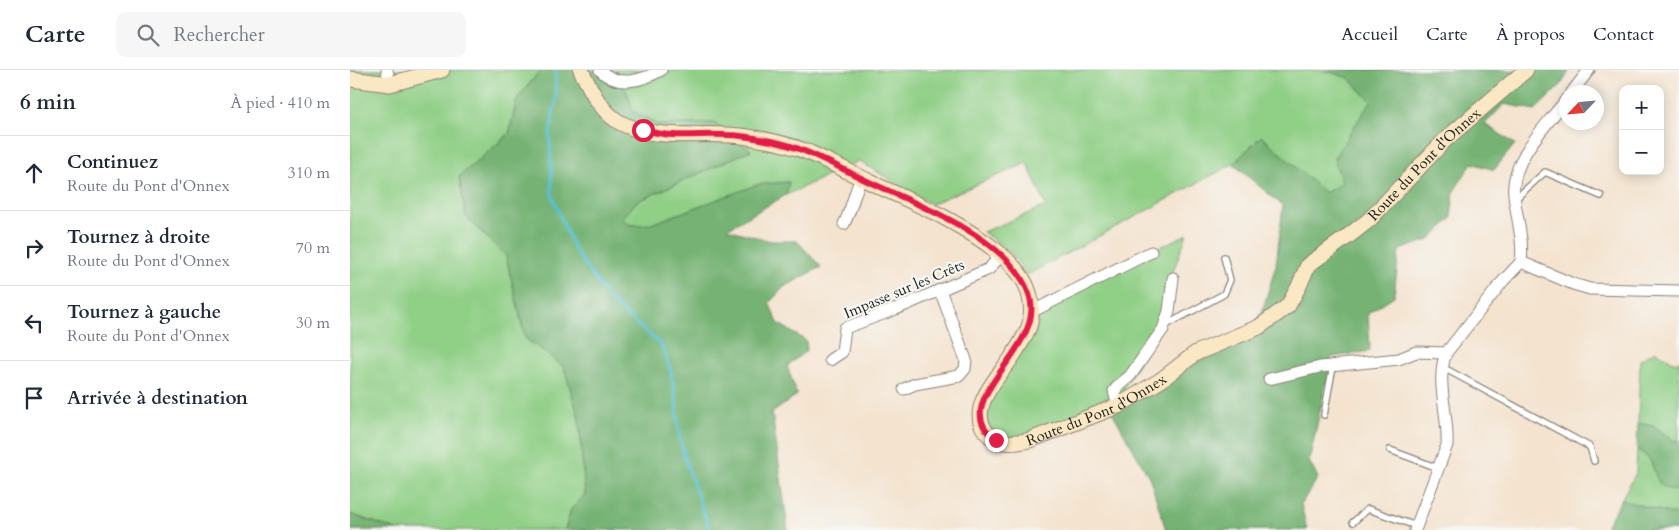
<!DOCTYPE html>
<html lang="fr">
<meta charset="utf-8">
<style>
body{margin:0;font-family:Cardo,serif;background:#f6f6f7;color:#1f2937}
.controls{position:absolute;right:15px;top:15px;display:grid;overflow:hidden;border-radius:10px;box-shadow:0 2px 12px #0003}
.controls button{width:45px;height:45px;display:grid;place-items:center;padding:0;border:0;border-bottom:1px solid #e0e1e3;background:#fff;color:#1f2937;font:25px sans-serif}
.compass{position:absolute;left:1209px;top:15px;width:45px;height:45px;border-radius:50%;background:#fff;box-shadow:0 2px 12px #0003;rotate:244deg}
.stop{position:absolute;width:15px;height:15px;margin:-11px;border:4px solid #e11d48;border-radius:50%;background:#fff}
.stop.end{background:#e11d48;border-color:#fff;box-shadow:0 1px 5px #0008}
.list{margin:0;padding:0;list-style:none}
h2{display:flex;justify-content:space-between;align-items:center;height:65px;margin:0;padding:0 20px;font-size:21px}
h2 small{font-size:16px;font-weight:400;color:#747a83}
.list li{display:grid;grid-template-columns:32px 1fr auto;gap:15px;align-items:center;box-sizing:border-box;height:75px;padding:0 20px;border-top:1px solid #e0e1e3}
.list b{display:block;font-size:19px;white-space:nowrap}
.list p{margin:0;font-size:16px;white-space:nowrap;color:#747a83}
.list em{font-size:16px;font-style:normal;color:#747a83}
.icon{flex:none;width:28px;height:28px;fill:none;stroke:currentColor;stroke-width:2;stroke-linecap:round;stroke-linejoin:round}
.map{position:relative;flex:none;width:1329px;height:460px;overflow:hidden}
header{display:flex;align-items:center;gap:30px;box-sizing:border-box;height:70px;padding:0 25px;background:#fff;border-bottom:1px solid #e0e1e3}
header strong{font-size:24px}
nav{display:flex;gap:28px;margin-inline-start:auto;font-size:18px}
.search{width:350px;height:45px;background:#f6f6f7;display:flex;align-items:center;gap:12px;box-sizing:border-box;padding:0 18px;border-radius:10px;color:#747a83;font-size:19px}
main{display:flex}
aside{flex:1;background:#fff}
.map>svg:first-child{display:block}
.green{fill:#90cf86;stroke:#567651}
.forest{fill:#74b273;stroke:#486748}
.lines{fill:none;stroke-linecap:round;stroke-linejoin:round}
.stream{stroke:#59c1d6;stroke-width:3}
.lane-casing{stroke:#888076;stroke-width:8}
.street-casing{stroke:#888076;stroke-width:13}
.secondary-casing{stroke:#888076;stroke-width:17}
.lane{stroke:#fff;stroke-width:5.5}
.street{stroke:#fff;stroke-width:11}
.secondary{stroke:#fae7c3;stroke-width:15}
.route{stroke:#e11d48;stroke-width:6}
.labels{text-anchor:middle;stroke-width:4.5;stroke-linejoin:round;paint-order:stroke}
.street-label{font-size:15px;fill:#1c1c1c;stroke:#f6f6f2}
</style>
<header>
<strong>Carte</strong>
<div class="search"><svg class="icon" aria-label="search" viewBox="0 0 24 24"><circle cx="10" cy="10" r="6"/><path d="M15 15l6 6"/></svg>Rechercher</div>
<nav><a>Accueil</a><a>Carte</a><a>À propos</a><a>Contact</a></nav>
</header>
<main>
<aside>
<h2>6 min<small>À pied · 410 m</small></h2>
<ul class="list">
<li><svg class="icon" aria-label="ahead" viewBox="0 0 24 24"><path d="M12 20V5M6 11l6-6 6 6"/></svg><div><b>Continuez</b><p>Route du Pont d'Onnex</p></div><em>310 m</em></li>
<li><svg class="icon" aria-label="right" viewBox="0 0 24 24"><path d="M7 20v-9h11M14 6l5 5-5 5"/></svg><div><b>Tournez à droite</b><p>Route du Pont d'Onnex</p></div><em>70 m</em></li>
<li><svg class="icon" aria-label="left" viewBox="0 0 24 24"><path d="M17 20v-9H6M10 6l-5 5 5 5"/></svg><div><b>Tournez à gauche</b><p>Route du Pont d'Onnex</p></div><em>30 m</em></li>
<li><svg class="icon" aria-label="arrive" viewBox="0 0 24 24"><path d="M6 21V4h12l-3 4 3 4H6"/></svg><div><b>Arrivée à destination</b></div></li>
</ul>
</aside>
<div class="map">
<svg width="1329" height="460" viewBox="0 0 1329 460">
<rect width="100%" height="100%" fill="#f6f6f2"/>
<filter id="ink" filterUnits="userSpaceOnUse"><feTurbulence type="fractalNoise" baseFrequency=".02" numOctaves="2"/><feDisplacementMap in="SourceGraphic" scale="10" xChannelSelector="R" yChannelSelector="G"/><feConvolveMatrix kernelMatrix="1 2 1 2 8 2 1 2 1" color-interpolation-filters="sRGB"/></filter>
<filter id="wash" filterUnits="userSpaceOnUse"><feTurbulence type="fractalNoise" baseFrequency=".0096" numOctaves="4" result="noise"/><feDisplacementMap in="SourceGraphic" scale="20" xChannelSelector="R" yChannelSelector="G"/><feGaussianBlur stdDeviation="1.12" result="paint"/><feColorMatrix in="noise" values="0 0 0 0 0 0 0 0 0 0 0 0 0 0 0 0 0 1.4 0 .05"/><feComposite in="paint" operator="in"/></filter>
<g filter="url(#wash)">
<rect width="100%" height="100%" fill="#f4e3cf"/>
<g class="green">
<path d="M0 0H193L188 3 167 29 159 64 109 107 116 147 156 186 175 268 214 297 229 348 235 425 221 439 215 460H47L0 444Z"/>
<path d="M258 0H973L999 8 1021 31 984 88 992 113 975 123 911 66 883 94 677 205 659 181 633 162 696 136 677 93 581 134 509 91 436 125 438 112 301 155H281L272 149 286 132 401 80 364 53 309 55 283 41 277 22Z"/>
<path d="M837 164 818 215 815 249 774 317 779 330 657 372 631 349 692 235Z"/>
<path d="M1305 281 1326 293 1329 290V370L1323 371 1306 357 1288 353 1290 290Z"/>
<path d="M1287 379C1291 383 1297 386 1300 390 1309 408 1304 418 1329 421V446L1271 430 1286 403Z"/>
</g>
<g class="forest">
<path d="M193 0H258L277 22 283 41 308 55 364 53 401 80 286 132 272 149 281 155 301 154 409 114 439 112 436 125 377 159 421 171H447L471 197 434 217 419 233 428 253 456 271 457 280 437 296 447 325 422 343 438 460H215L221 439 235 425 229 348 214 297 175 268 156 186 116 147 109 107 159 64 167 29 188 3Z"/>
<path d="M973 0H1220L1211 15 1185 40 1154 34 1135 54 1165 74 1144 100 1122 93 1104 121 1101 149 1079 170 1049 180 1044 226 1018 243 1020 281 982 287 959 391 968 408 951 434 957 460H816L800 409 761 340 910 249 926 195 933 136 883 94 911 66 975 123 992 113 984 88 1021 31 999 8Z"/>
<path d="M1288 353 1306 357 1323 371 1329 370V421C1304 418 1309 408 1300 390 1297 386 1291 383 1287 379Z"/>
<path d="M1271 430 1329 446V460H1254Z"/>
<path d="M0 444 47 460H0Z"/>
</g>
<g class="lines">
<path class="stream" d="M205 0 206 27 200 64 202 125 214 156 226 182 242 205 261 231 311 275 320 298 325 323 330 370 338 399 360 460"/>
</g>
</g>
<g filter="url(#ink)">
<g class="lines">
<g class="lane-casing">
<g id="lane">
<path d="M1164 130 1195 102 1251 126"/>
<path d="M816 255 874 224 880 210 874 187"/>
<path d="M1092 297 1240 377 1244 391"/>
<path d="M974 345 983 296"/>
<path d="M1040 380 1088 398"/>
<path d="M1003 452 1018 439 1066 456"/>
</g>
</g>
<g class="street-casing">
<g id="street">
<path d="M37 0 40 14"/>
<path d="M250 0C267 18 292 11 311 0"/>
<path d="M1222 22 1239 0"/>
<path d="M494 154C502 138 504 124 511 108"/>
<path d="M1171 192C1174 169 1166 146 1164 124 1160 90 1197 55 1216 30"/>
<path d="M681 242 801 182"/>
<path d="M480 290 492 282 495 258 546 239 639 199 645 192 647 181"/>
<path d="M919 309 970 297 1049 289 1066 282 1096 283"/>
<path d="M554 319 565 314 609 306 615 299 616 290 590 220"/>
<path d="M768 336 764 321 769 315 780 306 813 259 819 241 823 208"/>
<path d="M1065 460 1097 375C1099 345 1085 312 1096 283L1153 211 1171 192 1223 214 1240 219 1329 221"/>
</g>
</g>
<g class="secondary-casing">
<g id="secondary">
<path id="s1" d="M231 0C241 21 253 46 275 55 315 72 357 60 398 67 419 70 441 75 460 83 480 92 499 102 518 111 544 124 572 135 597 149 624 164 674 193 680 227 682 236 682 248 679 257 674 268 667 280 660 290 646 309 614 343 640 366 651 375 666 373 680 370L768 336 811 310 846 283 909 257 938 236 949 216 958 195 997 167 1019 150 1095 70 1176 0"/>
<path d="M0 9 40 14 92 0"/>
</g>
</g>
<use href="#lane" class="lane"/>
<use href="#street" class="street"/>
<use href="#secondary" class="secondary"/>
</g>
</g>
<g class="lines" filter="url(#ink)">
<path class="route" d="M293 60C303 62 313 65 323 65 340 66 358 64 376 65 391 65 406 68 421 71 453 77 482 94 511 108 563 134 658 165 679 224 699 279 592 330 646 370"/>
</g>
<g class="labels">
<g class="street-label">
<text dy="5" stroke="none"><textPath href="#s1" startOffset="1220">Route du Pont d'Onnex</textPath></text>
<text transform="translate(554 219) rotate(-23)" y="5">Impasse sur les Crêts</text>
<text dy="5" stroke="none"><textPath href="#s1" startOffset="800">Route du Pont d'Onnex</textPath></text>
</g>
</g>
</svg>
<div class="controls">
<button>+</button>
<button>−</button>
</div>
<svg class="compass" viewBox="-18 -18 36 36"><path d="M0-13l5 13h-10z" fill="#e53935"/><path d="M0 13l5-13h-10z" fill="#747a83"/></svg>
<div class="stop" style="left:293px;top:60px"></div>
<div class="stop end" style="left:646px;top:370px"></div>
</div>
</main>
